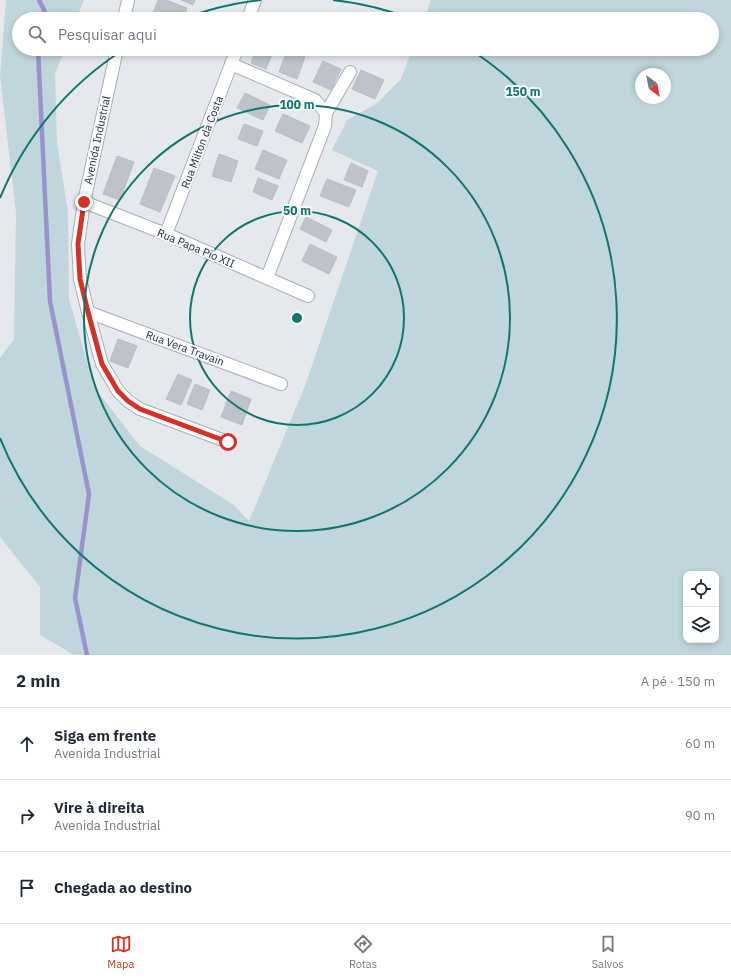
<!DOCTYPE html>
<html lang="pt">
<meta charset="utf-8">
<style>
body{margin:0;font-family:"IBM Plex Sans",sans-serif;background:#f2f2f3;color:#1f2937}
.controls{position:absolute;right:12px;bottom:12px;display:grid;overflow:hidden;border-radius:8px;box-shadow:0 2px 6px #0003}
.controls button{width:36px;height:36px;display:grid;place-items:center;padding:0;border:0;border-bottom:1px solid #e0e1e3;background:#fff;color:#1f2937;font:20px sans-serif}
.compass{position:absolute;left:635px;top:68px;width:36px;height:36px;border-radius:50%;background:#fff;box-shadow:0 2px 6px #0003;rotate:148deg}
.stop{position:absolute;width:12px;height:12px;margin:-9px;border:3px solid #d93025;border-radius:50%;background:#fff}
.stop.end{background:#d93025;border-color:#fff;box-shadow:0 1px 4px #0008}
.list{margin:0;padding:0;list-style:none}
h2{display:flex;justify-content:space-between;align-items:center;height:52px;margin:0;padding:0 16px;font-size:17px}
h2 small{font-size:13px;font-weight:400;color:#747a83}
.list li{display:grid;grid-template-columns:26px 1fr auto;gap:12px;align-items:center;box-sizing:border-box;height:72px;padding:0 16px;border-top:1px solid #e0e1e3}
.list b{display:block;font-size:15px;white-space:nowrap}
.list p{margin:0;font-size:13px;white-space:nowrap;color:#747a83}
.list em{font-size:13px;font-style:normal;color:#747a83}
.icon{flex:none;width:22px;height:22px;fill:none;stroke:currentColor;stroke-width:2;stroke-linecap:round;stroke-linejoin:round}
.map{position:relative;flex:none;width:731px;height:655px;overflow:hidden}
.search{position:absolute;background:#fff;box-shadow:0 2px 6px #0003;left:12px;right:12px;top:12px;height:44px;display:flex;align-items:center;gap:10px;box-sizing:border-box;padding:0 14px;border-radius:22px;color:#747a83;font-size:15px}
.sheet{height:268px;background:#fff}
nav{display:flex;justify-content:space-around;align-items:center;box-sizing:border-box;height:56px;border-top:1px solid #e0e1e3;background:#fff;font-size:11px;color:#747a83}
nav a{display:grid;justify-items:center;gap:2px}
nav .on{color:#d93025}
.map>svg:first-child{display:block}
.green{fill:#c0d5dc;fill-rule:evenodd}
.lines{fill:none;stroke-linecap:round;stroke-linejoin:round}
.stream{stroke:#9a92cd;stroke-width:4.5}
.building{fill:#bec3cb;stroke:#b8bec6}
.minor-casing{stroke:#a8adb5;stroke-width:14}
.minor{stroke:#fff;stroke-width:12}
.route{stroke:#d93025;stroke-width:5}
.ring{fill:none;stroke:#0f766e;stroke-width:2}
.labels{text-anchor:middle;stroke-width:4;stroke-linejoin:round;paint-order:stroke}
.street-label{font-size:11px;fill:#262d3e;stroke:#f6f8fa}
.centre{fill:#0f766e;stroke:#f6f8fa;stroke-width:2}
.ring-label{font-size:12px;text-anchor:middle;font-weight:bold;fill:#0f766e;stroke:#f6f8fa;stroke-width:4;stroke-linejoin:round;paint-order:stroke}
</style>
<div class="map">
<svg width="731" height="655" viewBox="0 0 731 655">
<rect width="100%" height="100%" fill="#e5e9ed"/>
<path class="green" d="M6 0H84L76 19H19V49H65L55 74 57 143 68 212 69 299 94 387 140 446 234 505 249 521 305 386 378 171 332 150 347 120 376 104 401 79 412 49H712V19H424L431 0H731V655H74L40 635V587L0 537V358L14 339 16 213 0 75ZM641 74H665V98H641ZM686 574H716V640H686Z"/>
<g class="lines">
<g class="stream">
<path d="M39 0 45 12 44 19"/>
<path d="M38 49 50 301 89 494 75 598 87 655"/>
</g>
</g>
<g class="building">
<path d="M158 0H166L187 8 183 19 151 18Z"/>
<path d="M181 0H195L193 5Z"/>
<path d="M256 49H274L266 69 251 63Z"/>
<path d="M287 51 305 57 297 79 279 72Z"/>
<path d="M323 61 341 69 331 90 313 82Z"/>
<path d="M361 70 384 80 375 99 352 89Z"/>
<path d="M245 93 270 105 263 120 237 108Z"/>
<path d="M283 114 310 126 302 143 275 131Z"/>
<path d="M244 124 263 131 257 146 238 139Z"/>
<path d="M263 150 287 160 279 179 255 169Z"/>
<path d="M219 154 238 161 231 182 212 176Z"/>
<path d="M117 156 134 162 120 200 103 194Z"/>
<path d="M351 163 368 171 362 187 344 180Z"/>
<path d="M154 168 175 176 160 212 140 204Z"/>
<path d="M258 178 278 186 272 200 253 192Z"/>
<path d="M327 179 356 190 349 207 320 196Z"/>
<path d="M306 217 332 230 326 242 300 229Z"/>
<path d="M310 244 337 257 329 274 302 261Z"/>
<path d="M118 339 137 346 128 368 110 361Z"/>
<path d="M178 374 192 380 181 405 166 399Z"/>
<path d="M195 384 210 390 202 410 187 404Z"/>
<path d="M231 391 251 399 242 425 221 417Z"/>
</g>
<g class="lines">
<g class="minor-casing">
<g id="minor">
<path d="M124 19 128 0"/>
<path d="M248 19 255 0"/>
<path d="M117 49 84 202 78 244 80 279 88 312 102 364 118 391 128 401 140 409 228 442"/>
<path d="M231 64 315 100 326 113 325 126 267 278"/>
<path d="M326 113 350 72"/>
<path d="M84 202 166 234 308 296"/>
<path d="M166 234 237 49"/>
<path d="M88 312 281 384"/>
</g>
</g>
<use href="#minor" class="minor"/>
</g>
<g class="lines">
<path class="route" d="M84 202 78 244 80 279 88 312 102 364 118 391 128 401 140 409 228 442"/>
</g>
<g class="ring">
<circle cx="297" cy="318" r="107"/>
<circle cx="297" cy="318" r="213"/>
<path d="M0 198A320 320 0 0 1 123 50M185 18A320 320 0 0 1 261 0M333 0A320 320 0 0 1 409 18M471 50A320 320 0 1 1 0 438"/>
</g>
<g class="labels">
<g class="street-label">
<text transform="translate(97 140) rotate(-78)" y="4">Avenida Industrial</text>
<text transform="translate(202 142) rotate(-69)" y="4">Rua Milton da Costa</text>
<text transform="translate(196 248) rotate(23)" y="4">Rua Papa Pio XII</text>
<text transform="translate(185 348) rotate(20)" y="4">Rua Vera Travain</text>
</g>
</g>
<circle cx="297" cy="318" r="6" class="centre"/>
<g class="ring-label">
<text x="523" y="96">150 m</text>
<text x="297" y="109">100 m</text>
<text x="297" y="215">50 m</text>
</g>
</svg>
<div class="controls">
<button><svg class="icon" aria-label="locate" viewBox="0 0 24 24"><circle cx="12" cy="12" r="6"/><path d="M12 2v4M12 18v4M2 12h4M18 12h4"/></svg></button>
<button><svg class="icon" aria-label="layers" viewBox="0 0 24 24"><path d="M12 4l9 5-9 5-9-5zM3 14l9 5 9-5"/></svg></button>
</div>
<svg class="compass" viewBox="-18 -18 36 36"><path d="M0-13l5 13h-10z" fill="#e53935"/><path d="M0 13l5-13h-10z" fill="#747a83"/></svg>
<div class="stop" style="left:228px;top:442px"></div>
<div class="stop end" style="left:84px;top:202px"></div>
<div class="search"><svg class="icon" aria-label="search" viewBox="0 0 24 24"><circle cx="10" cy="10" r="6"/><path d="M15 15l6 6"/></svg>Pesquisar aqui</div>
</div>
<section class="sheet">
<h2>2 min<small>A pé · 150 m</small></h2>
<ul class="list">
<li><svg class="icon" aria-label="ahead" viewBox="0 0 24 24"><path d="M12 20V5M6 11l6-6 6 6"/></svg><div><b>Siga em frente</b><p>Avenida Industrial</p></div><em>60 m</em></li>
<li><svg class="icon" aria-label="right" viewBox="0 0 24 24"><path d="M7 20v-9h11M14 6l5 5-5 5"/></svg><div><b>Vire à direita</b><p>Avenida Industrial</p></div><em>90 m</em></li>
<li><svg class="icon" aria-label="arrive" viewBox="0 0 24 24"><path d="M6 21V4h12l-3 4 3 4H6"/></svg><div><b>Chegada ao destino</b></div></li>
</ul>
</section>
<nav>
<a class="on"><svg class="icon" aria-label="map" viewBox="0 0 24 24"><path d="M3 6l6-2 6 2 6-2v14l-6 2-6-2-6 2zM9 4v14M15 6v14"/></svg>Mapa</a>
<a><svg class="icon" aria-label="directions" viewBox="0 0 24 24"><path d="M12 3l9 9-9 9-9-9zM9 14v-3h6M13 9l2 2-2 2"/></svg>Rotas</a>
<a><svg class="icon" aria-label="saved" viewBox="0 0 24 24"><path d="M7 4h10v16l-5-4-5 4z"/></svg>Salvos</a>
</nav>
